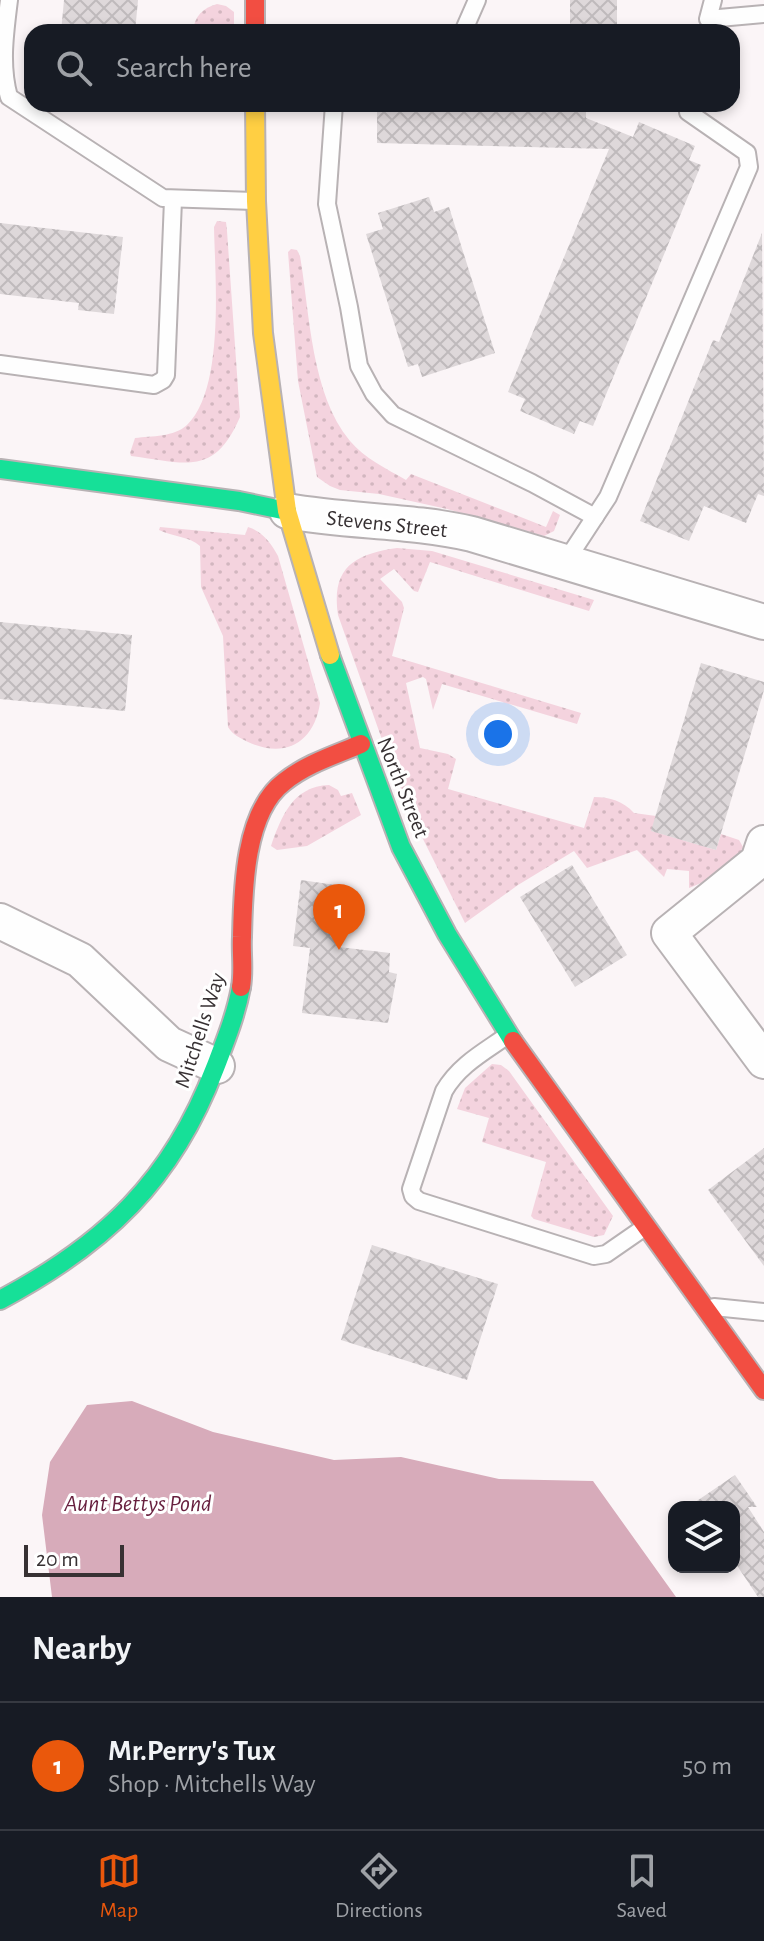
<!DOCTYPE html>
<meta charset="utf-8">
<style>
body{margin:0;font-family:"Alegreya Sans",sans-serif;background:#242831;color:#f1f3f6}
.controls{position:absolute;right:24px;bottom:24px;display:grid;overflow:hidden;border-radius:16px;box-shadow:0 4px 12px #0003}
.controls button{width:72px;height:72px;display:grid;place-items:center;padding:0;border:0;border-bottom:2px solid #363941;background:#171b24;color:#f1f3f6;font:40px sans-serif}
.scale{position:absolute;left:24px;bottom:20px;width:100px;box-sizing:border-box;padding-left:8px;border:4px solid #373133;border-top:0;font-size:22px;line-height:28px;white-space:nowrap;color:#373133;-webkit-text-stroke:6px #fff;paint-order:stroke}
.you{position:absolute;left:498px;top:734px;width:28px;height:28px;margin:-20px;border:6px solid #fff;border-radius:50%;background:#1a73e8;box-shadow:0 0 0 12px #1a73e833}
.badge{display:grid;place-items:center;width:52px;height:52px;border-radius:50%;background:#ea580c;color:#fff;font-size:26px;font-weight:700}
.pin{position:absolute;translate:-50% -66px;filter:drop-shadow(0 2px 4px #0008)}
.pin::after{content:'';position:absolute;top:42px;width:28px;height:24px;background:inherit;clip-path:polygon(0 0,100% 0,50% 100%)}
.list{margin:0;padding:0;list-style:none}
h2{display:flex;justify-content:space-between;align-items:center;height:104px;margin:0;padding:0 32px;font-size:34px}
h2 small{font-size:26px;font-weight:400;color:#9ea1a6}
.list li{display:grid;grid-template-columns:52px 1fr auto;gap:24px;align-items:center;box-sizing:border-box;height:128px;padding:0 32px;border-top:2px solid #363941}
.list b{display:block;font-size:30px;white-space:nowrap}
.list p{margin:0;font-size:26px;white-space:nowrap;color:#9ea1a6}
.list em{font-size:26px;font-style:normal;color:#9ea1a6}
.icon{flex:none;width:44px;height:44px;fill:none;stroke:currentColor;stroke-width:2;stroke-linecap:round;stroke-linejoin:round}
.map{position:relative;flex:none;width:764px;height:1597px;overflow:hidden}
.search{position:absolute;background:#171b24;box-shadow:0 4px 12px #0003;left:24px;right:24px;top:24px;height:88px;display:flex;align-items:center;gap:20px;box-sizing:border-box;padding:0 28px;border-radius:24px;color:#9ea1a6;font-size:30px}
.sheet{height:232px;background:#171b24}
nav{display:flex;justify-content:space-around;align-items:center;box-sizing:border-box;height:112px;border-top:2px solid #363941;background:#171b24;font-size:22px;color:#9ea1a6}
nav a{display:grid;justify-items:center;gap:4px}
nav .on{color:#ea580c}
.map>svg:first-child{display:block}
.green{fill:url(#green-dots)}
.water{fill:#d7abba}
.building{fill:url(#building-cross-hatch)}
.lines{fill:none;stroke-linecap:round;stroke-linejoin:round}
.lane-casing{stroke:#b8b2b4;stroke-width:20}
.street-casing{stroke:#b8b2b4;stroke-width:38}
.fast-casing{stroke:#b8b2b4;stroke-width:22}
.slow-casing{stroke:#b8b2b4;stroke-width:22}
.jam-casing{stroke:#b8b2b4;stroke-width:22}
.lane{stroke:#fefefe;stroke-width:16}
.street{stroke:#fefefe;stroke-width:34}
.fast{stroke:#16e098;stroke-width:18}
.slow{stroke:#ffcf43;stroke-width:18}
.jam{stroke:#f24e42;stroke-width:18}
.labels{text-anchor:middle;stroke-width:6;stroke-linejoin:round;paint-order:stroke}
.street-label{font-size:22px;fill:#373133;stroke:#fff}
.water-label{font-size:24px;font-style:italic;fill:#671f3e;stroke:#fff}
</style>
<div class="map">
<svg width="764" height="1597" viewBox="0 0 764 1597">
<defs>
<pattern id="green-dots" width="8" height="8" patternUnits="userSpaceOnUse" patternTransform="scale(2)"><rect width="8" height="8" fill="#f4d3de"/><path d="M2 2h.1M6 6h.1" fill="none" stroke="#d2b6bf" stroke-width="1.8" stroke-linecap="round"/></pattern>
<pattern id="building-cross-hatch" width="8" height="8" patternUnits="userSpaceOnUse" patternTransform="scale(2)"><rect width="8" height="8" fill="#ded8da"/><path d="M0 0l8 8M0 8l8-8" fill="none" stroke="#bfbabc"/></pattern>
</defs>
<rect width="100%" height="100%" fill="#fbf5f7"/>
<g class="green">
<path d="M217 4 226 6 234 12V32H193C194 16 203 8 217 4Z"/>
<path d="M217 221 226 222 227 231 240 417C214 477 186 463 131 456L130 453 135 438C152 436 174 437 187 425 225 389 215 277 214 227Z"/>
<path d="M291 249 297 250 300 256C310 314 311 394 350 441 364 458 387 469 406 480L411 474 546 527 553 511 560 515 554 531 544 536 447 509 379 494 340 490 330 486 317 477 298 381 288 252Z"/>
<path d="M160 527 245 535 248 527C263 532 271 543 278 556L320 703C314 743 285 759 248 742 240 738 233 735 228 727L223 636 201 587 200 546C189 536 173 537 159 530Z"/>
<path d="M397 548 432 551 594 600 589 611 430 562 418 592 414 591 394 569 380 579 402 602 404 608 392 656 581 713 577 724 442 684 433 710 426 679 423 677 406 683 420 748 448 754 456 759 448 789 584 828 594 797C610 797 623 801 634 813L656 816 652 831 716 850 721 834 739 840 743 847C733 868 710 880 689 888V871L667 869 664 877 637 850 587 868 574 851 518 885 465 923 414 821 391 765 338 615C331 568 354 554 397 548Z"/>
<path d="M329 785 338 790 341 796 352 793 361 815 307 846 277 850 271 846C281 817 293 786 329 785Z"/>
<path d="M492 1064 501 1065 509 1071 613 1216 604 1235 594 1237 534 1219 531 1216 546 1162 482 1142 489 1118 457 1109 465 1088Z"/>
</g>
<path class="water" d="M132 1401 213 1432 334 1460 401 1457 499 1479 593 1481 676 1597H52L42 1515 50 1462 87 1405Z"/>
<g class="building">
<path d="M64 0H138L135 32H61Z"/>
<rect x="570" y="0" width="47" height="32"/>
<path d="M377 104H586V118L633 137 639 122 695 146 689 160 701 165 593 426 580 421 574 434 520 411 525 399 508 392 609 149 377 143Z"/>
<path d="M429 197 434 212 449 207 495 353 422 377 418 364 408 367 366 234 383 229 378 213Z"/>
<path d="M0 223 123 237 114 314 78 310 79 303 0 294Z"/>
<path d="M762 233 764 496 758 494 746 523 704 506 689 541 640 521 713 340 719 342Z"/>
<path d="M0 622 132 635 125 711 0 699Z"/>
<path d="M701 663 764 682V690L716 850 651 831Z"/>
<path d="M572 865 627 955 575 987 520 897Z"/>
<path d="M301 880 349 887 339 947 390 953 389 972 397 974 388 1023 302 1013 310 948 293 946Z"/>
<path d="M764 1148V1266L708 1190Z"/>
<path d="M372 1245 498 1284 467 1380 341 1340Z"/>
<path d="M735 1475 757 1507H748L764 1532V1597H758L734 1561V1507H688Z"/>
</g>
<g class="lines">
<g class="lane-casing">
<g id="lane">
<path d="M9 0C5 33 0 65 9 97L163 198 254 201"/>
<path d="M713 0 708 19 764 14"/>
<path d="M463 32 477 0"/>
<path d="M334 104 327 204 349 307 359 366 374 394 393 415 532 483 595 517"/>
<path d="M0 364 154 385 163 380 166 375 173 200"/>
<path d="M566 561 608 497 749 167 747 153 688 112V104"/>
<path d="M508 1035C484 1052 459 1065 444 1091L411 1189 413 1196 419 1201 594 1256 606 1254 645 1227"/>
<path d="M714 1307 764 1312"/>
</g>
</g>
<g class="street-casing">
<g id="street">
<path d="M287 511C348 522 411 520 472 534L764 622"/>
<path d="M764 843 758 861 669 933 764 1061"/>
<path d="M0 921 80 960 169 1044 217 1066"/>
</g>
</g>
<g class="fast-casing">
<g id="fast">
<path d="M0 469 239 501 287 511"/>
<path d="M330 655 401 847 447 934 513 1041"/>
<path d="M0 1300C105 1244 172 1181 215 1068 225 1042 236 1015 241 987"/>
</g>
</g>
<g class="slow-casing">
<path id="slow" d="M255 104 256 201 263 333 287 511 330 655"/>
</g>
<g class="jam-casing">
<g id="jam">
<path d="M255 0V32"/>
<path d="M241 987C244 970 241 954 242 937 243 891 244 812 284 782 306 764 335 755 361 744"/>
<path d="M513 1041 764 1390"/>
</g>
</g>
<use href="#lane" class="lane"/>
<use href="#street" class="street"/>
<use href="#fast" class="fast"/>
<use href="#slow" class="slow"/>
<use href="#jam" class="jam"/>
</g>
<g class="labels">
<g class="street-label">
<text transform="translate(387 523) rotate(6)" y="8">Stevens Street</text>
<text transform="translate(404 787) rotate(68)" y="8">North Street</text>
<text transform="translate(199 1030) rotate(-72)" y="8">Mitchells Way</text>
</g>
<g class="water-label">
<text x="138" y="1511">Aunt Bettys Pond</text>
</g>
</g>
</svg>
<div class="controls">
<button><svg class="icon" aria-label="layers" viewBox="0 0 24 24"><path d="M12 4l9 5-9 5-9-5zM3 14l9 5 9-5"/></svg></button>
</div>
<div class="scale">20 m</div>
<div class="you"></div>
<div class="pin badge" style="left:339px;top:950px">1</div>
<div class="search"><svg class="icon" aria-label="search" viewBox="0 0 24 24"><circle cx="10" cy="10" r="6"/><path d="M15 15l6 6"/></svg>Search here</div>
</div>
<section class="sheet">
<h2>Nearby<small></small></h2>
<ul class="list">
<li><span class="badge">1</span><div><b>Mr.Perry's Tux</b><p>Shop · Mitchells Way</p></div><em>50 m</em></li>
</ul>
</section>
<nav>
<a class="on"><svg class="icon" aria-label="map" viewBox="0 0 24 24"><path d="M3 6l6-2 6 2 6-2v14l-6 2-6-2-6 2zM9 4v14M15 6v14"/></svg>Map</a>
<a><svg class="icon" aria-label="directions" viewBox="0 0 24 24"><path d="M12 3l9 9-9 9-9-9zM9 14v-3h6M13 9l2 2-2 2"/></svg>Directions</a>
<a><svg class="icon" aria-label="saved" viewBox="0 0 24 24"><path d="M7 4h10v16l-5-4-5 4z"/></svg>Saved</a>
</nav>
